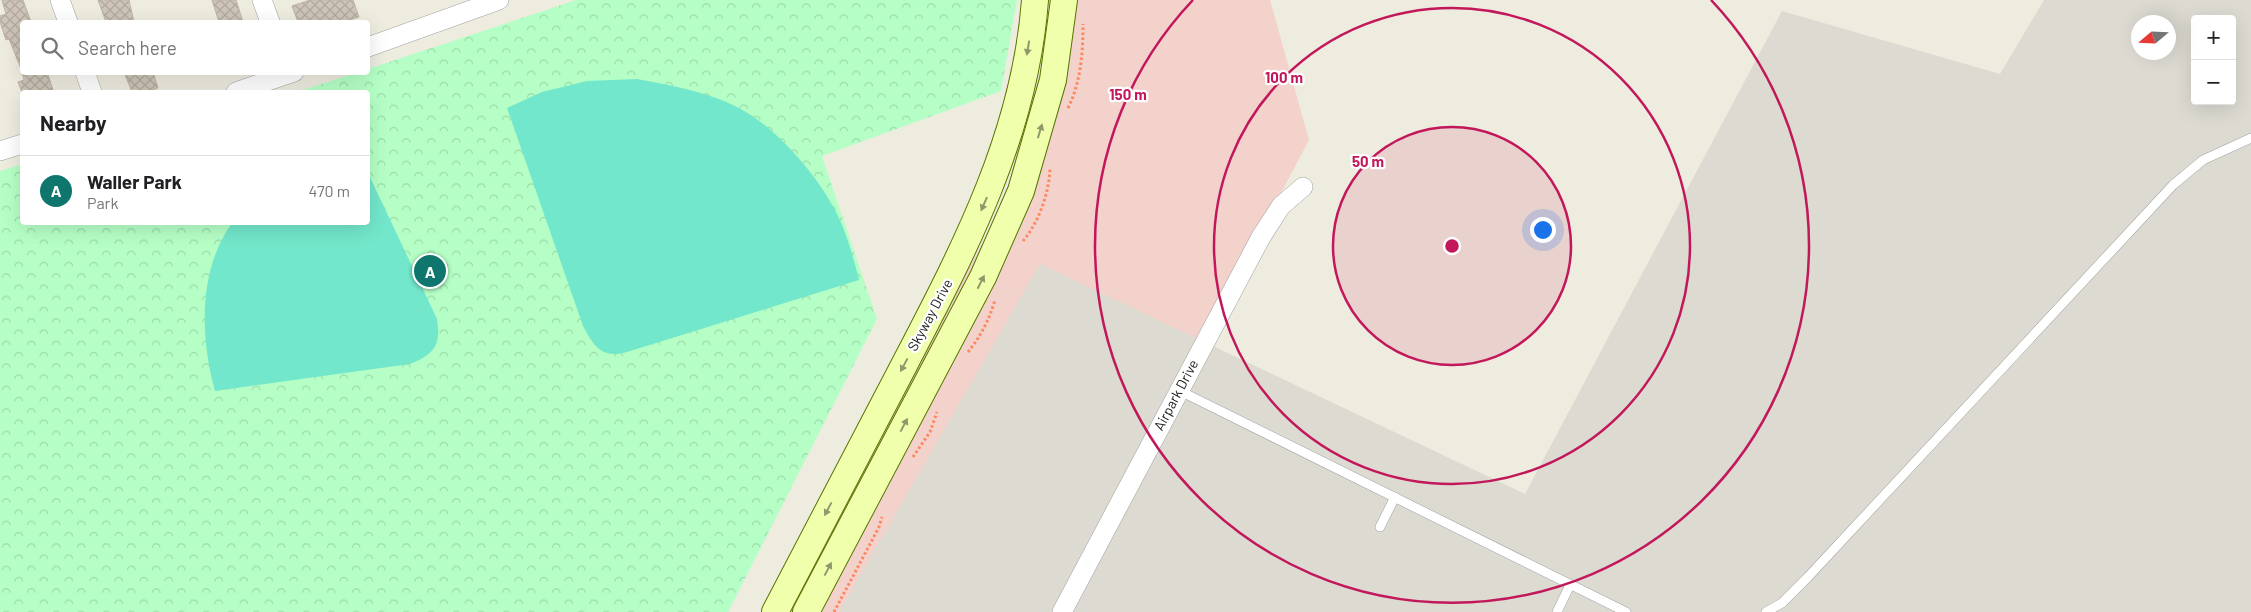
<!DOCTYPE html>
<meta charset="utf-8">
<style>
body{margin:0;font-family:Barlow,sans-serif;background:#f2f2f2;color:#202124}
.controls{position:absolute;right:15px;top:15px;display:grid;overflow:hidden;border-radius:5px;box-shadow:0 5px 20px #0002}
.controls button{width:45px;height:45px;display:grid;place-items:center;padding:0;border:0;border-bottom:1px solid #e0e0e0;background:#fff;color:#202124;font:25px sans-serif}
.compass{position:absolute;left:2131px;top:15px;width:45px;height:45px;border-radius:50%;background:#fff;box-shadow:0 5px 20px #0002;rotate:251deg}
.you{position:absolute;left:1542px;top:229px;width:18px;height:18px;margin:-12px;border:4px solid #fff;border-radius:50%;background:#1a73e8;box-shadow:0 0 0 8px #1a73e833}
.badge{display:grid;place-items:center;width:32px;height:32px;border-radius:50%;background:#0f766e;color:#fff;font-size:16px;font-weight:700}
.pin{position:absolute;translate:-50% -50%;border:2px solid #fff;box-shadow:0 1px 5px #0006}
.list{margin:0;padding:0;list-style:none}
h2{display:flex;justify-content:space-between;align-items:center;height:65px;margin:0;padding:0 20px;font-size:21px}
h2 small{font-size:16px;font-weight:400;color:#757577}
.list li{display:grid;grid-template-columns:32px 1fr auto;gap:15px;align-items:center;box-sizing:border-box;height:70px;padding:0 20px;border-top:1px solid #e0e0e0}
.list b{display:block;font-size:19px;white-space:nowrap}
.list p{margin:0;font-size:16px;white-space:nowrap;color:#757577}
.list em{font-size:16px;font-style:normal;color:#757577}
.icon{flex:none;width:28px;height:28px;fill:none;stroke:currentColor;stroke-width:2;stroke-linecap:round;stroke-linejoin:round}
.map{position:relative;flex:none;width:2251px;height:612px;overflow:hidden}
.search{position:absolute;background:#fff;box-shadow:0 5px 20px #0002;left:20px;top:20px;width:350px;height:55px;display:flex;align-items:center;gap:12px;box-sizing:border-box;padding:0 18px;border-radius:5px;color:#757577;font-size:19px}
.panel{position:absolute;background:#fff;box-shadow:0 5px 20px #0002;left:20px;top:90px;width:350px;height:135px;border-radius:5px}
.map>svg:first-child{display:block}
.commercial{fill:#f2d2cb}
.airport{fill:#dcdad1;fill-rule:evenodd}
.park{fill:url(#park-crowns)}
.pitch{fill:#73e7cb}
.building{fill:url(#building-cross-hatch);stroke:#c1b3a0}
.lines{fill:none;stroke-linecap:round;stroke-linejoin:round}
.lane-casing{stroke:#a2a2a2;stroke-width:10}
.street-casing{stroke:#a2a2a2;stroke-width:20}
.secondary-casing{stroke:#577400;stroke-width:28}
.path{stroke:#ff875f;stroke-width:3;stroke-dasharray:2.5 2.5;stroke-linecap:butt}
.lane{stroke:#fff;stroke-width:9}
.street{stroke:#fff;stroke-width:19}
.secondary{stroke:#efffac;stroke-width:26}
.oneway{fill:#90986b}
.ring{fill:none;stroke:#c2185b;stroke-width:2.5}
.labels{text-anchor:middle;stroke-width:4.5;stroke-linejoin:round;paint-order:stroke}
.street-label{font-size:14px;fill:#1b1b1b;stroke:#fff}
.centre{fill:#c2185b;stroke:#fff;stroke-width:2.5}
.ring-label{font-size:15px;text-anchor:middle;font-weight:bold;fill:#c2185b;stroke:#fff;stroke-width:4.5;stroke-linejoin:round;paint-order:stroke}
</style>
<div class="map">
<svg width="2251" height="612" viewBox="0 0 2251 612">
<defs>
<pattern id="park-crowns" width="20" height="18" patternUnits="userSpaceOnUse" patternTransform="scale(1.25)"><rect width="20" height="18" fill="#b5ffc6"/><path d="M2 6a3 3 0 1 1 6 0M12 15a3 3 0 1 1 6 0" fill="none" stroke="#9bdaaa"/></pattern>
<pattern id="building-cross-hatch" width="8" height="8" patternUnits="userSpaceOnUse" patternTransform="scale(1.25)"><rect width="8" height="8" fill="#cec5b8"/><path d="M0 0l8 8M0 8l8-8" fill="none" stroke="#b0a99e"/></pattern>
</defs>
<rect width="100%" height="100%" fill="#eeebdf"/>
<path class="commercial" d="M1059 0H1270L1309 140 1059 612H781L1018 178Z"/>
<path class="airport" d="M2044 0H2251V612H839L1040 264 1525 494 1782 11 2000 74ZM2195 19H2232V101H2195ZM2138 22H2168V52H2138Z"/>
<path class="park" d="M576 0H1017L1001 91 822 156 877 319 728 612H0V171L22 164V222H368V92H296L356 73 368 72V69Z"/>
<g class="pitch">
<path d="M637 79C670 85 703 91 733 105 772 123 813 170 834 208 846 230 853 256 859 280L627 352C602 359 594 347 583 326L507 108 542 92 587 81Z"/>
<path d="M368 173 437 319C441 345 435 354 410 364L215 391C200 337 198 270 232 223L368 222Z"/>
</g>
<g class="building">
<path d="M2 0H23L31 22H22V71L9 39 6 40 0 22V16L6 14Z"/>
<path d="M98 0H129L134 22H106Z"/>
<path d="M212 0H236L243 22H219Z"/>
<path d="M310 0H353L359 17 343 22H298L292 6Z"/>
<path d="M22 72H47L53 90 45 92H22L18 82 24 80Z"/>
<path d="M124 72H153L158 88 146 92H132Z"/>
</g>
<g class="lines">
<g class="lane-casing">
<g id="lane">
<path d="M1178 390 1626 612"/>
<path d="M1380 527 1395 497"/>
<path d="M1557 612 1570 585"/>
<path d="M1766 612 1782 603 1808 577 2173 185 2203 160 2251 138"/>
</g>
</g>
<g class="street-casing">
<g id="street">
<path d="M60 0 68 22"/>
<path d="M262 0 270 22"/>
<path d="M368 47 499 0"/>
<path d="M85 72 92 92"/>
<path d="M236 92 294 72"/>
<path d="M0 151 22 144"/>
<path d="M1062 612 1261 237 1281 206 1303 187"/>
</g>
</g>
<g class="secondary-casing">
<g id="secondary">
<path d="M775 612C817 532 859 451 901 371 963 252 1025 136 1035 0"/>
<path d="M806 612 983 277 1021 191 1053 80 1064 0"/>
</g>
</g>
<g class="path">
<path d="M1068 108C1081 82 1083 52 1083 24"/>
<path d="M1023 241C1039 222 1049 193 1050 169"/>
<path d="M968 352C981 336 989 320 995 300"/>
<path d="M913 457 930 432 937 412"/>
<path d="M834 612 879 527 882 517"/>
</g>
<use href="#lane" class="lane"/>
<use href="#street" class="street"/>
<use href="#secondary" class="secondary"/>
</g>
<defs><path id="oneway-solid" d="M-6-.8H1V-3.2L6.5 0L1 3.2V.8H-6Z" transform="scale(1.25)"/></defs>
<g class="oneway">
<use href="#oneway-solid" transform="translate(1028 48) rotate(99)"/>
<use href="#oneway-solid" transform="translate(1040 131) rotate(-73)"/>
<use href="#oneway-solid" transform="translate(984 204) rotate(114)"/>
<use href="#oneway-solid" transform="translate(981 282) rotate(-63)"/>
<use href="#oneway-solid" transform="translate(904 365) rotate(118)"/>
<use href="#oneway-solid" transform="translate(904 425) rotate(-62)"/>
<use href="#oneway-solid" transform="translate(828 509) rotate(118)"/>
<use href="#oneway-solid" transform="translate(828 569) rotate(-62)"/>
</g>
<circle cx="1452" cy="246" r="119" fill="#c2185b" fill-opacity=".12"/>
<g class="ring">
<circle cx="1452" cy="246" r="119"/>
<circle cx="1452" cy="246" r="238"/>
<path d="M1711 0A357 357 0 1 1 1193 0"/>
</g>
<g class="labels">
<g class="street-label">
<text transform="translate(930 315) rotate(-62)" y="5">Skyway Drive</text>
<text transform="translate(1176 395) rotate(-62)" y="5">Airpark Drive</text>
</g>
</g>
<circle cx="1452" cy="246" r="8" class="centre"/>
<g class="ring-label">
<text x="1284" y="83">100 m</text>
<text x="1128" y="100">150 m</text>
<text x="1368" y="167">50 m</text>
</g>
</svg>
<div class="controls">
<button>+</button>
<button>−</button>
</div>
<svg class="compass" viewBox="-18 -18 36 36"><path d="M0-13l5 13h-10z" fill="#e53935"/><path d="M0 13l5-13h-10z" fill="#757577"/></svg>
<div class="you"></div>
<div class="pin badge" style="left:430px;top:271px">A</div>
<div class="search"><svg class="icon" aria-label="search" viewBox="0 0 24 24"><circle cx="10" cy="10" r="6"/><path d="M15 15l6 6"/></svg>Search here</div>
<section class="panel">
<h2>Nearby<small></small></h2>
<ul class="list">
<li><span class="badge">A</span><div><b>Waller Park</b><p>Park</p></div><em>470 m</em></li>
</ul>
</section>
</div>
